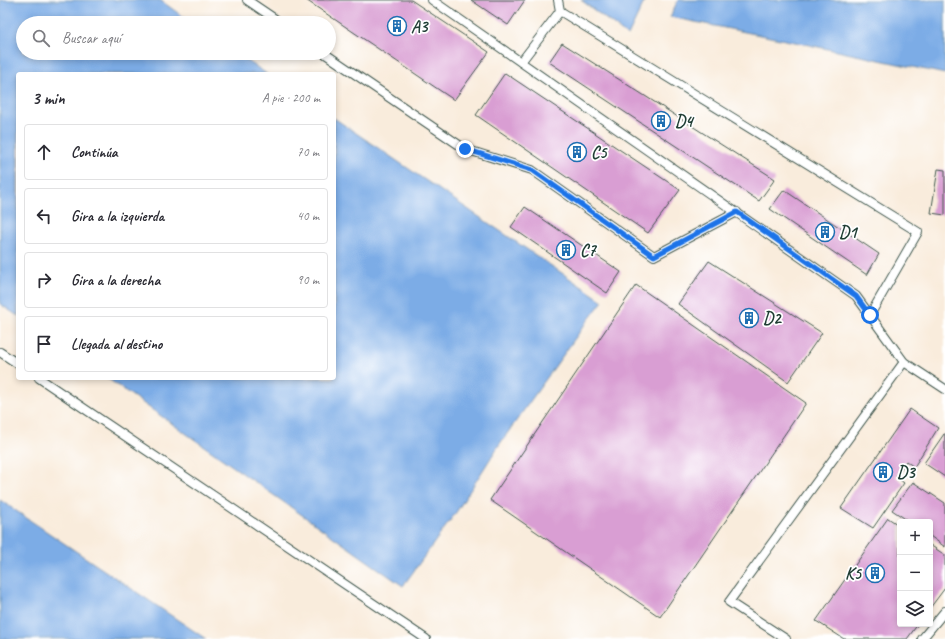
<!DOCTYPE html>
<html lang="es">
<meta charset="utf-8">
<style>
body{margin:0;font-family:Caveat,sans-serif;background:#f2f2f3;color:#2b2b33}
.controls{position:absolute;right:12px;bottom:12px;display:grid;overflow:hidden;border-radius:4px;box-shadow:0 2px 6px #0003}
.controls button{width:36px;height:36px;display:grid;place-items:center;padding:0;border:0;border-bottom:1px solid #e1e1e2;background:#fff;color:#2b2b33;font:20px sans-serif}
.stop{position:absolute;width:12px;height:12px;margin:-9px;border:3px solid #1a73e8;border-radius:50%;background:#fff}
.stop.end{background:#1a73e8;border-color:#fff;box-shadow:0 1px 4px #0008}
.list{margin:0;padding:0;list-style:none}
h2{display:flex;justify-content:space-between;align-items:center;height:52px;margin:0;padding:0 16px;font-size:17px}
h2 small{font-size:13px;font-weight:400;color:#7c7c81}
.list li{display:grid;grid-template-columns:26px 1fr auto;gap:12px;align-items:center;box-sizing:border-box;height:56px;margin:0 8px 8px;padding:0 8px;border:1px solid #e1e1e2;border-radius:4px}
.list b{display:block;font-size:15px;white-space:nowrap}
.list em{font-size:13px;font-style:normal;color:#7c7c81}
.icon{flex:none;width:22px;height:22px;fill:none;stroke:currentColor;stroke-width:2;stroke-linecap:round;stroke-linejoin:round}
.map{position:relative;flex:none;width:945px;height:639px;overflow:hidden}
.search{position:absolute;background:#fff;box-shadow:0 2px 6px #0003;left:16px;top:16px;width:320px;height:44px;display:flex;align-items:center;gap:10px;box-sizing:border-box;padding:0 14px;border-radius:22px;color:#7c7c81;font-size:15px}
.panel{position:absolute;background:#fff;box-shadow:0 2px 6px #0003;left:16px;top:72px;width:320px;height:308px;border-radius:4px}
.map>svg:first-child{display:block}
.water{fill:#7cace6;stroke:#4e748d}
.building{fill:#d99ed3}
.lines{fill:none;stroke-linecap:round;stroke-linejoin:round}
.lane-casing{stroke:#40574d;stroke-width:10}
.lane{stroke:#fff;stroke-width:8}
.route{stroke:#1a73e8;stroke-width:5}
.labels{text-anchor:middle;stroke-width:3.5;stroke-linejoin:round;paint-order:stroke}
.poi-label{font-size:17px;font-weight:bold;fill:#1f3d34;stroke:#fff;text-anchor:start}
</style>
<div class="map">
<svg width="945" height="639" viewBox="0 0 945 639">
<rect width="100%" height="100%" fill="#fff"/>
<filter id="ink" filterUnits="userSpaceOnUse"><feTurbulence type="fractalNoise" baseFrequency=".025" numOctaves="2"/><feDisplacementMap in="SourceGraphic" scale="8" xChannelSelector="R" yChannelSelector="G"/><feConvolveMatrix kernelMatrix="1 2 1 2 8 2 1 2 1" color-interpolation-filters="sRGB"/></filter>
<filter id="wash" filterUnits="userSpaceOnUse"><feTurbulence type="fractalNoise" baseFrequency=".012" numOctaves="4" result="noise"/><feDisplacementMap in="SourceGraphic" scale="16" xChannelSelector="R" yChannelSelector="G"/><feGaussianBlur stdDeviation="0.9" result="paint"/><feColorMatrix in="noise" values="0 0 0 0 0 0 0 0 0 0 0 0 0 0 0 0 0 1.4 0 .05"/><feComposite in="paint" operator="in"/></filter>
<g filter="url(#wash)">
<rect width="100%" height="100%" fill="#f9ecdc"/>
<g class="water">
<path d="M0 0H160L192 23H23V53H236L267 74H18V316L0 304Z"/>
<path d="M581 0H645L628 36Z"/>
<path d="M678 0H945V74L795 42 670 17Z"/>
<path d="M334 118 603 301 586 323 499 445 457 511 403 586 107 378H334Z"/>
<path d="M0 500 206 639H0Z"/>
</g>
<g id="blocks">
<g class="building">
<path d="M306 0H411L489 52 454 100Z"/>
<path d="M471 0H525L508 25Z"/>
<path d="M562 43 775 179 759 201 549 62Z"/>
<path d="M505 73 680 190 648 233 476 115Z"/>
<path d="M938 169 945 170V215L931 213Z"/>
<path d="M784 190 879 254 867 275 770 209Z"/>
<path d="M525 207 621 272 607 293 511 227Z"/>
<path d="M709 261 822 333 788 382 678 304Z"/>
<path d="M636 285 806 403 660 617 490 500Z"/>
<path d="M910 409 938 428 914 467 906 461 896 477 904 483 873 528 841 508Z"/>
<path d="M944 434H945V477L924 463Z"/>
<path d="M913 482 945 503V547L930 536V522H910L892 510Z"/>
<path d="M888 518 900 526V624H918L907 639H844L816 621Z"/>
<path d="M930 545 945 555V588L930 608Z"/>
</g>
</g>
</g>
<g filter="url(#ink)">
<use href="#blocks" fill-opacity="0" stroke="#40574d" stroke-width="1"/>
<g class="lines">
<g class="lane-casing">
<g id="lane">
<path d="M247 0 281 23"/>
<path d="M432 0 856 296 904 362 945 389"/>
<path d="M558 0 560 11 918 232 870 315"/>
<path d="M324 53 465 149 532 170 654 256 737 212"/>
<path d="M521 62 560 11"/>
<path d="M0 352 18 364"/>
<path d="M39 378 426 639"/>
<path d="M786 639 729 602 904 362"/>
<path d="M922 639 945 611"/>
</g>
</g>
<use href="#lane" class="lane"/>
</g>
</g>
<g class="lines" filter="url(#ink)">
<path class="route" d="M465 149 532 170 654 256 737 212 856 296 870 315"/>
</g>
<defs>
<g id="building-ring" transform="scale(1)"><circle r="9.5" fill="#fff" stroke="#1f6fb2" stroke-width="1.5"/><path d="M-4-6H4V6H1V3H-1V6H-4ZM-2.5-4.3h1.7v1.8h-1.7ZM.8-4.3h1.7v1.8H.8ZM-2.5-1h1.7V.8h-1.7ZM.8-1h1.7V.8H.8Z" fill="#1f6fb2"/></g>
</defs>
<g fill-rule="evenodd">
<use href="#building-ring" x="397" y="26"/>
<use href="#building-ring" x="661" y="121"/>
<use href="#building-ring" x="577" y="152"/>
<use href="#building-ring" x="825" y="232"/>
<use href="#building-ring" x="566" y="250"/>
<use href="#building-ring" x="749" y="318"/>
<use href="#building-ring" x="883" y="472"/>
<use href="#building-ring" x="875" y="573"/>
</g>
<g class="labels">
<g class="poi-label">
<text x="411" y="32">A3</text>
<text x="675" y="127">D4</text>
<text x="591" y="158">C5</text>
<text x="839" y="238">D1</text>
<text x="580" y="256">C7</text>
<text x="763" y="324">D2</text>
<text x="897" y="478">D3</text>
<text x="861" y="579" text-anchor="end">K5</text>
</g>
</g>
</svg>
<div class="controls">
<button>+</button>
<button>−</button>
<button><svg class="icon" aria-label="layers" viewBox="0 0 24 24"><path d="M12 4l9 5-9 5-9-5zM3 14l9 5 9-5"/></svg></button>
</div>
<div class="stop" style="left:870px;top:315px"></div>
<div class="stop end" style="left:465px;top:149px"></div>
<div class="search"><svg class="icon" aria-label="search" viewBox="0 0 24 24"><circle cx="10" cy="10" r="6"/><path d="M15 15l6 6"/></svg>Buscar aquí</div>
<section class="panel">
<h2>3 min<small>A pie · 200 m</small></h2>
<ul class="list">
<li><svg class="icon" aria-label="ahead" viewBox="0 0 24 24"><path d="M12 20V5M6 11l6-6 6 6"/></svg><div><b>Continúa</b></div><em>70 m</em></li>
<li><svg class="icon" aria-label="left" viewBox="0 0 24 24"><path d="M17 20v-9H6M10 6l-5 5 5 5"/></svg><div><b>Gira a la izquierda</b></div><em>40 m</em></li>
<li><svg class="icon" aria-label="right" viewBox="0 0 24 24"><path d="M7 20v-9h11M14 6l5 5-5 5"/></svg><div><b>Gira a la derecha</b></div><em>90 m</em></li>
<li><svg class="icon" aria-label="arrive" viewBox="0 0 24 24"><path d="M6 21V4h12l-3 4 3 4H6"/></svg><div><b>Llegada al destino</b></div></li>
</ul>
</section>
</div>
